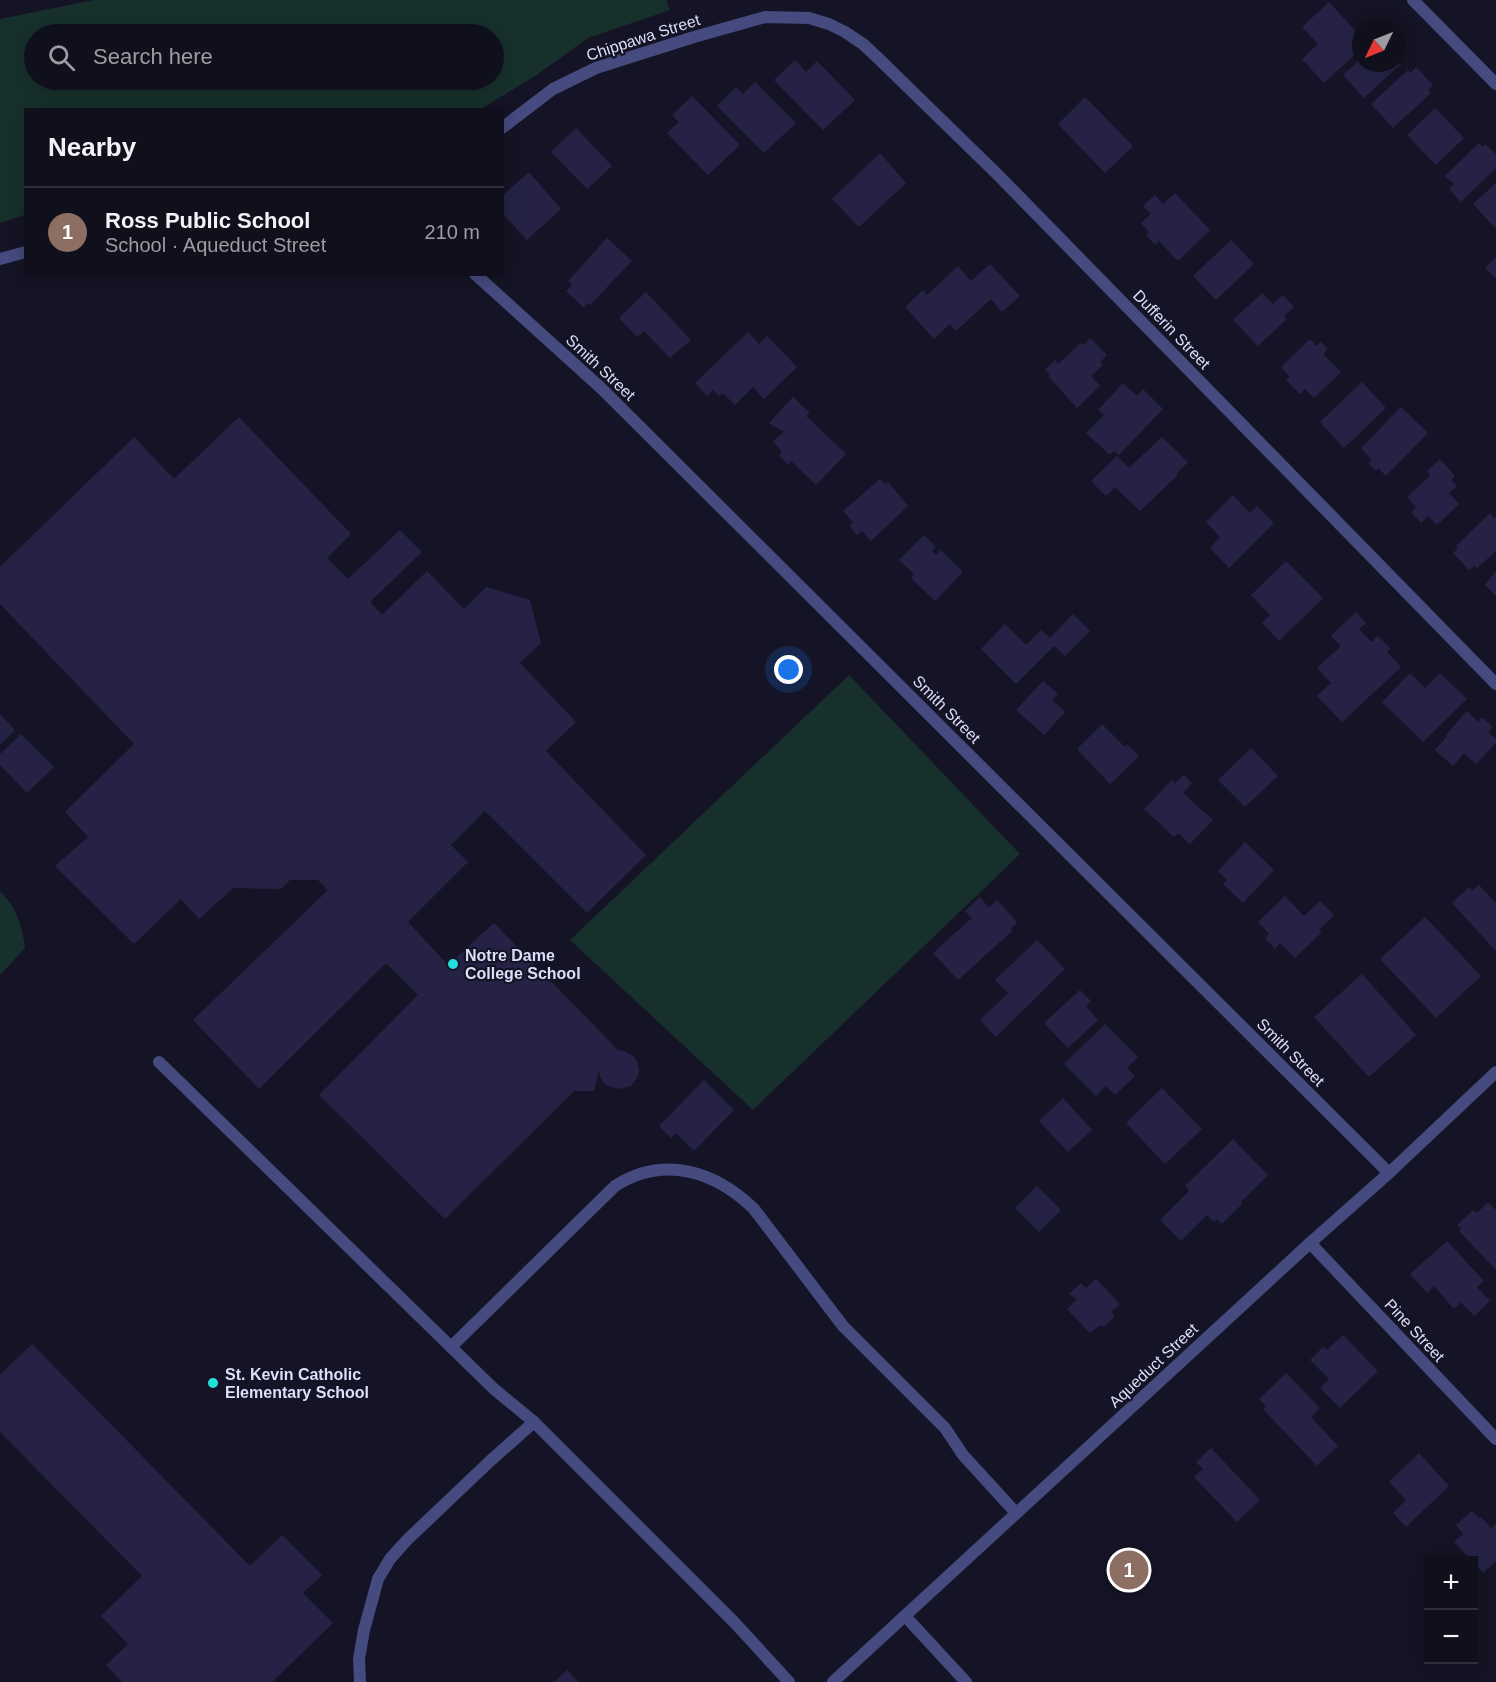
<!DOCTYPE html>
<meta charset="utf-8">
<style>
body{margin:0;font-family:Arial,sans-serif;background:#191825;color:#f1f3f6}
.controls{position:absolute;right:18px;bottom:18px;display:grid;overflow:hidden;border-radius:0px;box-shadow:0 3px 15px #0003}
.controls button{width:54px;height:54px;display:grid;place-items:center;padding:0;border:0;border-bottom:2px solid #302f3b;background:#100f1c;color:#f1f3f6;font:30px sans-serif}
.compass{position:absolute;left:1352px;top:18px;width:54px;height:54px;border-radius:50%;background:#100f1c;box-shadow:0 3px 15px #0003;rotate:227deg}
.you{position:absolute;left:789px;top:670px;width:21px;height:21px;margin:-15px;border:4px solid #fff;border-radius:50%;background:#1a73e8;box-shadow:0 0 0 9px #1a73e833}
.badge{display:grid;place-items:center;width:39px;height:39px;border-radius:50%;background:#24e0dc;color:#fff;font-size:20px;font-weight:700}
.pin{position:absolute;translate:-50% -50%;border:3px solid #fff;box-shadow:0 2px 6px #0006}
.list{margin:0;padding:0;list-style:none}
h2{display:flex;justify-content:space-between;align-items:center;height:78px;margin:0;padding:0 24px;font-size:26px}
h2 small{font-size:20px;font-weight:400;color:#9c9ca3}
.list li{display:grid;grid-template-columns:39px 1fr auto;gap:18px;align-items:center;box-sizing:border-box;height:90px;padding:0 24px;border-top:2px solid #302f3b}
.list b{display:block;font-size:22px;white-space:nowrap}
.list p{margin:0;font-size:20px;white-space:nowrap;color:#9c9ca3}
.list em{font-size:20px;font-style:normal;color:#9c9ca3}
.icon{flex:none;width:33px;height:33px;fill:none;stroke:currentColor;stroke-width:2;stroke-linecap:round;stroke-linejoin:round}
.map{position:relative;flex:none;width:1496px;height:1682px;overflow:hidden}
.search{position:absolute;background:#100f1c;box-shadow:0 3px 15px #0003;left:24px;top:24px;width:480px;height:66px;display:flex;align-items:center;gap:15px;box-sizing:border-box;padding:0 21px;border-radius:33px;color:#9c9ca3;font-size:22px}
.panel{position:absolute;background:#100f1c;box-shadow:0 3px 15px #0003;left:24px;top:108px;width:480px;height:168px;border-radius:0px}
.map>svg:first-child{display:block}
.green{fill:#17302c;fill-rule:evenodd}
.building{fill:#252245}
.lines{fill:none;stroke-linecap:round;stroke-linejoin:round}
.service{stroke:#454a7f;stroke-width:12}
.minor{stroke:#454a7f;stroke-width:12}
.poi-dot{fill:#24e0dc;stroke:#151426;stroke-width:2}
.labels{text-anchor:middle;stroke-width:4.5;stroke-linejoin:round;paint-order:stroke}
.street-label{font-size:16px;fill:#dedefa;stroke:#151426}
.poi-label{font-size:16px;font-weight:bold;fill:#dedefa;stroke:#151426;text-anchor:start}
</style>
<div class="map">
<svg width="1496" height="1682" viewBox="0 0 1496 1682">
<rect width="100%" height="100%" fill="#151426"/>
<g class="green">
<path d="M94 0H666L670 10 588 38 535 76 481 109 26 110 25 215 0 223V19ZM34 34H494V80H34Z"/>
<path d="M849 675 1020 854 753 1110 570 940Z"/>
<path d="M0 891C17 908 22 926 25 948L0 975Z"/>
</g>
<g class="building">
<path d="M1329 2 1361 37V49L1324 83 1302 59 1318 44 1302 27Z"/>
<path d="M1397 48 1404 56 1398 62 1401 64 1364 98 1343 75 1361 58V63H1397Z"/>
<path d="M795 60 806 72 817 61 855 100 823 130 774 80Z"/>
<path d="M1416 67 1433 85 1428 90 1431 93 1393 128 1371 104 1408 70 1410 73Z"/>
<path d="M755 82 796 123 764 153 717 106 736 87 743 94Z"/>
<path d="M692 96 740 145 708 175 667 133 679 122 672 115Z"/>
<path d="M1085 97 1133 146 1105 173 1058 124Z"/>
<path d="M1435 108 1464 138 1436 165 1407 135Z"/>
<path d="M576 128 612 166 587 189 551 152Z"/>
<path d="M1479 143 1482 147 1485 144 1496 154V168L1461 202 1449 189 1454 184 1445 176Z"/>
<path d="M880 153 906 183 859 227 832 199Z"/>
<path d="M529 172 561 209 527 240 502 213V196Z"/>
<path d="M1496 183V229L1473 204Z"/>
<path d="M1175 193 1210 230 1178 261 1159 241 1155 245 1146 235 1149 232 1141 223 1151 214 1143 206 1155 195 1163 204Z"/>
<path d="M607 238 632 261 590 305 588 303 584 308 566 291 572 285 568 281Z"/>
<path d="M1231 240 1254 264 1216 300 1193 276Z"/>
<path d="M1496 257V278L1485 268Z"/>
<path d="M990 264 1020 296 1002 312 991 299 956 331 950 324 934 339 905 307 923 290 927 295 958 266 971 281Z"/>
<path d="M646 292 691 340 670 358 644 331 637 337 619 318Z"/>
<path d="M1262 293 1273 304 1283 295 1294 307 1284 316 1287 319 1258 346 1233 320Z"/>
<path d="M748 332 759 344 767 336 797 367 764 399 753 387 735 405 723 393 719 396 713 390 707 396 695 383Z"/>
<path d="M1090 338 1107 355 1100 362 1103 365 1091 376 1100 386 1077 408 1048 376 1050 375 1045 370 1055 360 1058 364 1081 343 1084 345Z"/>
<path d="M1310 339 1316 346 1321 342 1328 349 1323 354 1341 372 1314 398 1305 389 1300 394 1286 380 1290 377 1281 367Z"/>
<path d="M1362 382 1386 408 1344 448 1320 422Z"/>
<path d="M1123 383 1137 396 1143 389 1163 409 1119 455 1114 451 1110 455 1086 433 1104 415 1098 410Z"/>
<path d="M793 397 810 413 806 416 846 454 816 485 791 461 789 465 779 456 782 452 773 441 784 432 769 423Z"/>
<path d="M1401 407 1428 433 1386 476 1378 468 1376 471 1368 463 1372 460 1361 448Z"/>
<path d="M239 417 351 534 327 558 348 579 400 530 422 552 370 602 382 615 427 571 464 609 486 587 530 600 541 643 520 663 576 722 546 751 646 855 587 913 485 811 451 845 468 862 408 922 448 965 494 923 618 1050 625 1051 633 1056 637 1061 639 1071 637 1078 631 1086 619 1089 606 1085 600 1077 599 1070 594 1091H574L445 1219 319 1095 418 995 386 963 259 1089 193 1020 328 890 318 880H290L281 889 233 888 199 919 181 899 134 944 55 866 88 837 65 812 134 744 0 604V567L134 437 174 479Z"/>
<path d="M1162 437 1188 462 1176 474 1178 475 1140 511 1115 487 1106 496 1091 481 1117 456 1129 468Z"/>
<path d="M1440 459 1455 476 1451 480 1457 486 1449 493 1459 504 1437 525 1428 516 1421 523 1411 512 1416 507 1407 497 1430 476 1427 471Z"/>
<path d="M880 479 885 484 888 482 908 506 871 541 862 531 857 535 849 525 853 522 843 511Z"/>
<path d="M1233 495 1250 513 1257 506 1274 523 1229 568 1210 548 1220 537 1206 522Z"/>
<path d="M1490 513 1494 518 1496 516V551L1477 568 1474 566 1469 570 1453 553 1458 548 1456 546Z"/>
<path d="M924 535 936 547 932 551 936 555 941 550 963 572 935 601 911 578 914 574 899 560Z"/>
<path d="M1286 561 1323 598 1279 641 1262 623 1270 615 1251 595Z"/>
<path d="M1496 571V596L1485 585Z"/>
<path d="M1356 612 1366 623 1359 629 1371 642 1378 636 1391 649 1387 652 1401 667 1342 722 1317 696 1331 683 1317 668 1341 646 1331 636Z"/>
<path d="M1073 614 1090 631 1065 656 1054 646 1016 684 981 649 1005 624 1026 645 1041 630 1050 638Z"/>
<path d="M1410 673 1425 688 1440 673 1467 699 1423 742 1382 702Z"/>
<path d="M1043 681 1058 694 1052 700 1065 712 1044 735 1016 710Z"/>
<path d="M1467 711 1478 722 1482 717 1493 727 1488 732 1496 739V743L1476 764 1464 753 1453 766 1435 750 1447 736 1446 735Z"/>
<path d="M0 714 15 730 0 745Z"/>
<path d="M1102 724 1125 747 1127 744 1139 756 1110 784 1077 749Z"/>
<path d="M21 734 54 767 27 793 0 765V754Z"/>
<path d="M1251 748 1278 776 1245 807 1218 780Z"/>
<path d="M1184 775 1192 783 1183 793 1213 820 1190 844 1178 833 1174 837 1144 809 1172 780 1175 783Z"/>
<path d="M1245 842 1274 870 1243 903 1223 884 1227 880 1218 871Z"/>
<path d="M1479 885 1496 903V951L1452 903 1469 887 1472 891Z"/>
<path d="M1285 896 1304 916 1320 901 1334 915 1319 930 1322 932 1295 958 1280 943 1275 949 1265 938 1269 934 1258 922Z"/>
<path d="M980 897 989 908 997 900 1017 922 1011 929 1012 931 958 980 933 953 972 918 965 911Z"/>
<path d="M1425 917 1481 976 1436 1018 1380 959Z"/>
<path d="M1037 940 1065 969 996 1037 980 1020 1008 993 995 980Z"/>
<path d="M1362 974 1416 1035 1369 1077 1314 1017Z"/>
<path d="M1080 990 1091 1001 1086 1006 1098 1020 1068 1048 1044 1023Z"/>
<path d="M1105 1024 1138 1057 1127 1068 1135 1076 1115 1095 1106 1086 1096 1096 1064 1064Z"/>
<path d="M704 1080 734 1110 694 1151 676 1133 671 1138 659 1126Z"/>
<path d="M1162 1088 1202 1129 1165 1164 1126 1123Z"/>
<path d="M1063 1098 1092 1130 1068 1152 1039 1121Z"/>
<path d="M1233 1139 1268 1175 1241 1202 1243 1203 1222 1224 1217 1219 1214 1222 1207 1215 1181 1241 1160 1220 1189 1191 1185 1186Z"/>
<path d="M1037 1186 1061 1210 1039 1232 1015 1208Z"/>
<path d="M1488 1202 1496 1210V1270L1459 1231 1461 1229 1457 1225 1473 1210 1477 1213Z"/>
<path d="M1447 1241 1484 1281 1477 1287 1490 1301 1474 1316 1461 1302 1454 1309 1434 1286 1427 1293 1410 1274Z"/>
<path d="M1096 1279 1120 1304 1111 1312 1115 1316 1104 1327 1100 1325 1090 1333 1067 1309 1077 1299 1069 1294 1081 1283 1086 1288Z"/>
<path d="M1343 1335 1378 1371 1340 1408 1320 1388 1329 1379 1310 1360 1323 1347 1327 1350Z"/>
<path d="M32 1344 250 1566 282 1535 322 1575 303 1593 333 1623 272 1682H122L106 1665 128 1644 101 1616 142 1576 0 1432V1375Z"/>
<path d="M1286 1373 1320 1408 1311 1417 1338 1446 1317 1466 1263 1409 1266 1406 1259 1399Z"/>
<path d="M1211 1448 1260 1500 1237 1522 1194 1477 1203 1469 1196 1462Z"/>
<path d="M1419 1453 1449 1486 1406 1527 1393 1513 1406 1500 1389 1482Z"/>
<path d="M1472 1511 1479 1518 1481 1517 1491 1528 1496 1524V1561L1483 1573 1474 1563V1560H1471L1454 1542 1463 1534 1456 1525Z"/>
<path d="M567 1670 578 1682H554Z"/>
</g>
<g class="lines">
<g class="service">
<path d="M159 1062 494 1389 534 1422 734 1622 789 1682"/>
<path d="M451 1347 615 1186C664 1155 715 1171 754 1209L843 1326 945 1428 963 1455 1016 1513"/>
<path d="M905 1616 966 1682"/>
<path d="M360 1682 359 1659 364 1630 378 1579 390 1559 407 1540 489 1462 534 1422"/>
</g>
<g class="minor">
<path d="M1413 0 1496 84"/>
<path d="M502 128 553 89 596 68 694 37 765 17 809 18 829 24 845 32 863 44 879 59 997 174 1496 684"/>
<path d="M0 259 26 252"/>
<path d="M475 274 601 388 1389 1173"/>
<path d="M1310 1243 1496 1439"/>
<path d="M833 1682 1310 1243 1389 1173 1496 1072"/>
</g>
</g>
<g class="poi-dot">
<circle cx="453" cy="964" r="6"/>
<circle cx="213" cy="1383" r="6"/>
</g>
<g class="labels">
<g class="street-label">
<text transform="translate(643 37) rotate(-18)" y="6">Chippawa Street</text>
<text transform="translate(1172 329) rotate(46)" y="6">Dufferin Street</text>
<text transform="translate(601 367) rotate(43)" y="6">Smith Street</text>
<text transform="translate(947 709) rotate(45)" y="6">Smith Street</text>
<text transform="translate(1291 1052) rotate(45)" y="6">Smith Street</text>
<text transform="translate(1415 1330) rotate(47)" y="6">Pine Street</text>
<text transform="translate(1153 1365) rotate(-43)" y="6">Aqueduct Street</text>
</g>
<g class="poi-label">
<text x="465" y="961">Notre Dame<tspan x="465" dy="18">College School</tspan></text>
<text x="225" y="1380">St. Kevin Catholic<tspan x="225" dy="18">Elementary School</tspan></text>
</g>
</g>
</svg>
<div class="controls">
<button>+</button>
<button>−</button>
</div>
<svg class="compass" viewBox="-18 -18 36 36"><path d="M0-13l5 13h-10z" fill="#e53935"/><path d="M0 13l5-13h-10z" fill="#9c9ca3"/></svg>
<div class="you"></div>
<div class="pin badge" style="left:1129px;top:1570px;background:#8d6e63">1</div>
<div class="search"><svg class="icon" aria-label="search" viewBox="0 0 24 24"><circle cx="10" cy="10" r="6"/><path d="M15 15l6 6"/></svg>Search here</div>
<section class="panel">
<h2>Nearby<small></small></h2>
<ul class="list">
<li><span class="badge" style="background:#8d6e63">1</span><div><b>Ross Public School</b><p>School · Aqueduct Street</p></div><em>210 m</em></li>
</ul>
</section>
</div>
